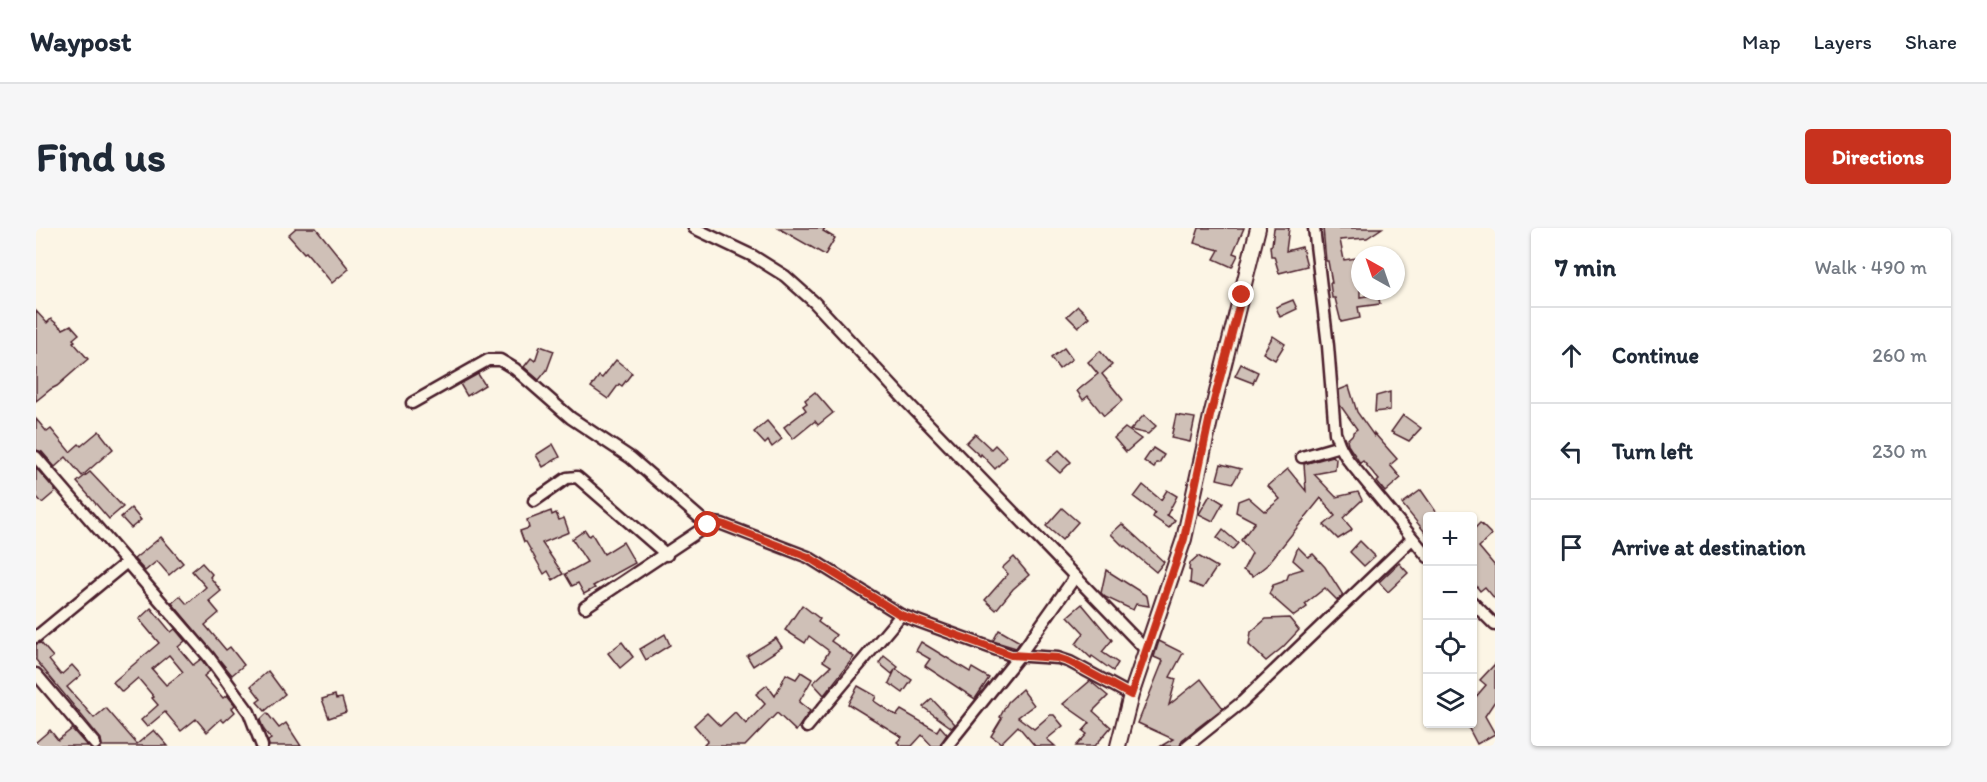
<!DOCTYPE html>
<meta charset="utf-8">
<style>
body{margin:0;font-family:Itim,sans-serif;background:#f6f6f7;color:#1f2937}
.controls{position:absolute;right:18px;bottom:18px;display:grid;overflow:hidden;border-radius:6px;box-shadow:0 2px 4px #0004}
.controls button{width:54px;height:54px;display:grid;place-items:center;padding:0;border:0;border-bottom:2px solid #e0e1e3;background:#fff;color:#1f2937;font:30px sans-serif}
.compass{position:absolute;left:1315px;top:18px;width:54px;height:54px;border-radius:50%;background:#fff;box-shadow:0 2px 4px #0004;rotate:320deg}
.stop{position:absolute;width:18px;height:18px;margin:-14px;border:4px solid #c8321e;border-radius:50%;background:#fff}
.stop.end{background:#c8321e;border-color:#fff;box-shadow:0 2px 6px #0008}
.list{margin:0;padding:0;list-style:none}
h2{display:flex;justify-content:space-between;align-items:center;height:78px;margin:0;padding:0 24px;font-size:26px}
h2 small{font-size:20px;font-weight:400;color:#747a83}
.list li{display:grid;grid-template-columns:39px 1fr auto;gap:18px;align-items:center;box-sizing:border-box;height:96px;padding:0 24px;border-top:2px solid #e0e1e3}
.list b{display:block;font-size:22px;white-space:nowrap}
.list em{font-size:20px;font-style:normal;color:#747a83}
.icon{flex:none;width:33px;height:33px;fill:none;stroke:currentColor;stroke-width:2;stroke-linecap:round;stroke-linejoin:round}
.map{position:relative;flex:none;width:1459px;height:518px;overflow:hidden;border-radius:6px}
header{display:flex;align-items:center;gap:36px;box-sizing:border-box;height:84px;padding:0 30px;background:#fff;border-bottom:2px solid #e0e1e3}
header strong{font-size:28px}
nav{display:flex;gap:33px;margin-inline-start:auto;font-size:21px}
.intro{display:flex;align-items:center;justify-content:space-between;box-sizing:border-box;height:144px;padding:0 36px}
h1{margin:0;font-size:42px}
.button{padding:15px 27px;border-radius:6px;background:#c8321e;color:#fff;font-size:21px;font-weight:700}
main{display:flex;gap:36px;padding:0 36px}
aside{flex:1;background:#fff;border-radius:6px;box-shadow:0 2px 4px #0004}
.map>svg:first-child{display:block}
.building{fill:#cfc0b7;stroke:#4a1f2b;stroke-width:1.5;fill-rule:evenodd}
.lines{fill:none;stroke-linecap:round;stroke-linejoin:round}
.minor-casing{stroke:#4a1f2b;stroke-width:15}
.tertiary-casing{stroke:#4a1f2b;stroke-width:18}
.minor{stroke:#fcf5e5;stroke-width:10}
.tertiary{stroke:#fcf5e5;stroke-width:14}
.route{stroke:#c8321e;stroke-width:8}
</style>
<header>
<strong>Waypost</strong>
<nav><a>Map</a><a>Layers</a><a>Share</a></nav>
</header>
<div class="intro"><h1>Find us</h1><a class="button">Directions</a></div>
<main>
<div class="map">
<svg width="1459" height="518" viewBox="0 0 1459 518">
<rect width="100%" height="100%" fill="#fcf5e5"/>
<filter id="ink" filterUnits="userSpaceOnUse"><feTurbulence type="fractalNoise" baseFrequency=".0167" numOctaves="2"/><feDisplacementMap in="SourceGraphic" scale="12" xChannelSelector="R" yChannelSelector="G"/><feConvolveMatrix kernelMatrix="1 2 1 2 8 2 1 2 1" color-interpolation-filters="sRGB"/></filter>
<g filter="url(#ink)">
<g class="building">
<path d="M260 0H280L313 41 296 55 270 24 268 25 252 7Z"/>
<path d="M742 0H789L787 3 799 10 789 27Z"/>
<path d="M1163 0H1208L1197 25 1202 27 1196 39 1178 31 1183 22 1158 15Z"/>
<path d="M1238 0H1253L1250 23 1266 19 1271 38 1243 45 1238 28H1235L1234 18 1236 17Z"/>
<path d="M1287 0H1346L1331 10 1304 12 1308 32 1320 30 1324 50V69L1342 66 1344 76 1322 79 1324 90 1305 94 1299 70H1296L1294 55H1296L1292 33H1290Z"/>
<path d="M1257 72 1261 81 1244 89 1240 79Z"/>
<path d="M1042 78 1053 89 1042 99 1031 88Z"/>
<path d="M0 83 11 95 15 91 27 101 35 97 43 106 37 111 39 113 37 114 52 131 21 158 15 161 0 173Z"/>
<path d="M1237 108 1249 116 1239 132 1227 125Z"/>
<path d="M504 118 518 123 511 142 503 152 488 139 495 130 499 133Z"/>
<path d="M1028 120 1036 131 1023 141 1015 130Z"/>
<path d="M1064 123 1076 137 1066 146 1087 172 1068 188 1052 168 1047 172 1041 163 1062 146 1052 134Z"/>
<path d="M580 132 596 145 586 158 583 156 572 171 555 159 563 148 566 150Z"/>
<path d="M1205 136 1222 144 1217 155 1199 148Z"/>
<path d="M442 146 449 157 431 168 424 156Z"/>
<path d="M1313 158 1321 184 1338 208V205L1361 231 1354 237 1365 250 1349 264 1341 254 1343 252 1327 233 1324 235 1312 217 1311 212 1317 206V204L1321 201 1304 177 1303 162Z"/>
<path d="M779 164 797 185 782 197 779 193 757 211 748 199 770 182 767 178 771 175 769 172Z"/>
<path d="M1354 164V182L1339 184 1340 168Z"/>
<path d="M1108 187 1120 198 1112 206 1094 202Z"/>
<path d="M1140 187 1159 190 1154 214 1135 210Z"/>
<path d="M1367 187 1385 200 1373 213 1355 204Z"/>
<path d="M0 191 11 204 15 201 34 224 43 216 45 218 63 203 77 221 46 248 30 229 19 239 6 224 0 222Z"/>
<path d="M731 193 746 211 736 219 732 213 729 216 718 204Z"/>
<path d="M1089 200 1105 211 1090 224 1078 210Z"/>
<path d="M939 206 955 221 959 217 971 229 959 241 945 226 944 228 930 215Z"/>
<path d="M517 216 524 229 507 239 500 227Z"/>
<path d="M1117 220 1128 227 1123 235H1120L1118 240 1108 233Z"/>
<path d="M1023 222 1035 234 1024 245 1011 233Z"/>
<path d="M1297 228 1300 231 1299 242 1278 246 1300 269 1322 264 1326 272 1307 290 1316 301 1315 303 1302 311 1288 297 1299 288 1285 270 1231 337 1217 348 1207 342 1216 325 1205 312 1219 294 1200 284 1202 273 1212 269 1228 283 1229 282 1230 283 1244 271 1232 258 1252 241 1270 263 1268 236Z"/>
<path d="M1185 236 1205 241 1197 255 1181 251Z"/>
<path d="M0 240 20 263 6 275 0 268Z"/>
<path d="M54 244 87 279 73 291 41 254Z"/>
<path d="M1107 257 1125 272 1131 262 1141 268 1131 287 1139 292 1133 300 1117 289 1119 285 1098 269Z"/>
<path d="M1385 262 1403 288H1392V308L1366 276Z"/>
<path d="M1174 267 1187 275 1177 293 1163 286Z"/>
<path d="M95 280 105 292 95 300 85 289Z"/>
<path d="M1026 280 1042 294 1026 312 1010 298Z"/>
<path d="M515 283 516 287 520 285 523 292 528 290 533 304 506 315 527 346 517 352 512 343 508 346 490 314H488L484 303 493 300 491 292Z"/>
<path d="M1444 295 1456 307 1443 319 1459 338V371L1449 359 1444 363 1437 354V302Z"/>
<path d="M1086 296 1128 334 1120 344 1089 318 1088 319 1075 306Z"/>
<path d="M549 302 553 308 556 306 568 326 587 314 599 335 557 358 559 360 548 366 542 355 536 358 529 346 551 334 536 311Z"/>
<path d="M1187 302 1202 315 1196 322 1181 310Z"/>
<path d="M125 309 147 335 133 347 121 333 109 343 98 331Z"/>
<path d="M1324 313 1339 328 1328 338 1314 324Z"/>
<path d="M1262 319 1272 329 1277 326 1289 339 1307 367 1301 372 1289 360 1269 376 1271 379 1258 388 1233 366 1237 357 1246 354 1251 351 1253 345 1267 341 1257 332Z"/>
<path d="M1162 328 1181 339 1167 360 1154 355 1155 343 1153 342 1154 335Z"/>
<path d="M978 329 993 347 977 361 960 382 949 372 972 346 966 340Z"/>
<path d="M166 335 176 346 174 349 185 363 173 373 183 385 169 397 190 422 194 419 208 437 196 447 136 375 144 368 151 376 170 359 156 343Z"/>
<path d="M1363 335 1372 345 1352 364 1343 354Z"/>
<path d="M1070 342 1111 368 1113 378 1100 376 1097 382 1069 369 1065 365Z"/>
<path d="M1046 376 1076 412 1066 424 1082 435 1077 443 1056 428 1055 430 1040 416 1048 405 1032 388Z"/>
<path d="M766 377 784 391 782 394 800 407 795 413 818 429 788 467 777 455 795 438 787 433 793 423 773 408 769 415 749 402Z"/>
<path d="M115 380 135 404 139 401 149 413 142 419 157 437 165 431 174 443 168 448 187 470 191 467 199 477 196 480 199 484 188 494 185 491 171 504 160 491 145 503 129 484 111 499 105 492 122 477 116 470 118 469 102 450 86 464 77 454 123 415 103 391ZM133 427 147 444 130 457 116 441Z"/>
<path d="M1253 390 1263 402 1247 419 1230 433 1213 417 1215 404 1230 391Z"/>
<path d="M963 402 984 414 980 420 957 413Z"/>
<path d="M629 406 634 417 610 432 604 421Z"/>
<path d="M740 410 746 419 717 438 711 428Z"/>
<path d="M1123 413 1147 425 1134 449 1140 451 1133 477 1165 451 1187 480 1146 512 1144 518H1125L1137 511 1102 495 1127 433 1118 429Z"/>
<path d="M586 414 597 429 584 440 572 425Z"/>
<path d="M885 414 934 444 936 440 953 450 939 471 889 438 894 431 880 423Z"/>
<path d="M5 415 17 429 13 432 25 447 36 437 45 447 31 459 58 490 70 480 101 516 118 502 132 518H66L65 511 0 432V416Z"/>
<path d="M848 428 862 439 860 441 876 452 867 465 853 455 859 442 856 446 843 435Z"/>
<path d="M1459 436V473L1449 488 1459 506 1441 516 1430 495H1437L1438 471 1450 457 1444 452Z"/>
<path d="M232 443 249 466 229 483 221 474 225 471 215 458Z"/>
<path d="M765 444 776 451 763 474 774 483 760 503 741 485 709 518H667L672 513 658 497 671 485 684 498 699 484 710 496 729 476 720 466 731 457 739 468 750 446 760 451Z"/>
<path d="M1054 453 1072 468 1057 483 1075 499 1059 518H1040L1051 506 1047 503 1054 495 1027 476Z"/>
<path d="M822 458 840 468 838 473 856 485 861 487 865 482 901 503 904 498 911 506 904 518H896L886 507 876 518H866L861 514 866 509 812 476Z"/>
<path d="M986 461 998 477 982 489 998 501 1014 487H1018L1027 498 1011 511 1019 518H999L982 498 965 515 955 508 966 490 964 489 972 474Z"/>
<path d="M299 467 300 471 306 470 310 484 293 490 286 471Z"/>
<path d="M896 471 919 496 916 500 887 479Z"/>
<path d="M231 485 243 500 250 495 265 518H233L232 513 235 511 228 502 224 492Z"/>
<path d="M36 501 51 518H0V514L14 502 22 512Z"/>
</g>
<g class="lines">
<g class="minor-casing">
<g id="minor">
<path d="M658 0 717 28 749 48 778 74 869 172 1110 422"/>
<path d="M1278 0 1292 118 1299 205 1304 218 1312 232 1392 329"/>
<path d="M376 175 452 132H464L479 141 535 190 595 230 672 297"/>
<path d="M0 229 172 428 213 484 226 518"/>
<path d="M1266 229 1304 218"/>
<path d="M498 273 531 250 541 249 631 327"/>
<path d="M1436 374 1459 397"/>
<path d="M549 379 672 297 678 295 686 296 772 329 865 387 975 427 1022 430 1034 434 1095 467"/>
<path d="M0 409 91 334"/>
<path d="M0 446 59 516"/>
<path d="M771 499 865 387"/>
<path d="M911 518 983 428 1039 349"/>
<path d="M1151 518 1206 474 1376 311"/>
</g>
</g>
<g class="tertiary-casing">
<path id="tertiary" d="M1082 518 1095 467 1148 311 1175 188 1222 0"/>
</g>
<use href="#minor" class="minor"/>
<use href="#tertiary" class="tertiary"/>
</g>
</g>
<g class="lines" filter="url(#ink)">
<path class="route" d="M672 297 678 295 686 296 772 329 865 387 975 427 1022 430 1034 434 1095 467 1148 311 1174 188 1206 67"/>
</g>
</svg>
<div class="controls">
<button>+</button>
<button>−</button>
<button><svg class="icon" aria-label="locate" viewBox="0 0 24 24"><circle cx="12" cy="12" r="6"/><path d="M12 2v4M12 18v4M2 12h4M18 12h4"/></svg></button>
<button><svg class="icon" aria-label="layers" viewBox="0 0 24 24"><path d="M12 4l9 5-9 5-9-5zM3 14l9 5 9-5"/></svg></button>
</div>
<svg class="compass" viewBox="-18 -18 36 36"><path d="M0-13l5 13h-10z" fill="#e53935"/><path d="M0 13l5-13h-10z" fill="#747a83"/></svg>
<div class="stop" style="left:672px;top:297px"></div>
<div class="stop end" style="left:1206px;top:67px"></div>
</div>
<aside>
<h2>7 min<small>Walk · 490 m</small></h2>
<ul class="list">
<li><svg class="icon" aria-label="ahead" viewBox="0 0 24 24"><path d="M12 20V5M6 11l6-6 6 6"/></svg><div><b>Continue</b></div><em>260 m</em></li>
<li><svg class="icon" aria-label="left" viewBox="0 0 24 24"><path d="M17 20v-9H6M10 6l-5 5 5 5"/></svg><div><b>Turn left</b></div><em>230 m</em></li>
<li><svg class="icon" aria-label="arrive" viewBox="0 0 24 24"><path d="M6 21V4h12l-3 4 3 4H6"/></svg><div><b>Arrive at destination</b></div></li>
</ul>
</aside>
</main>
